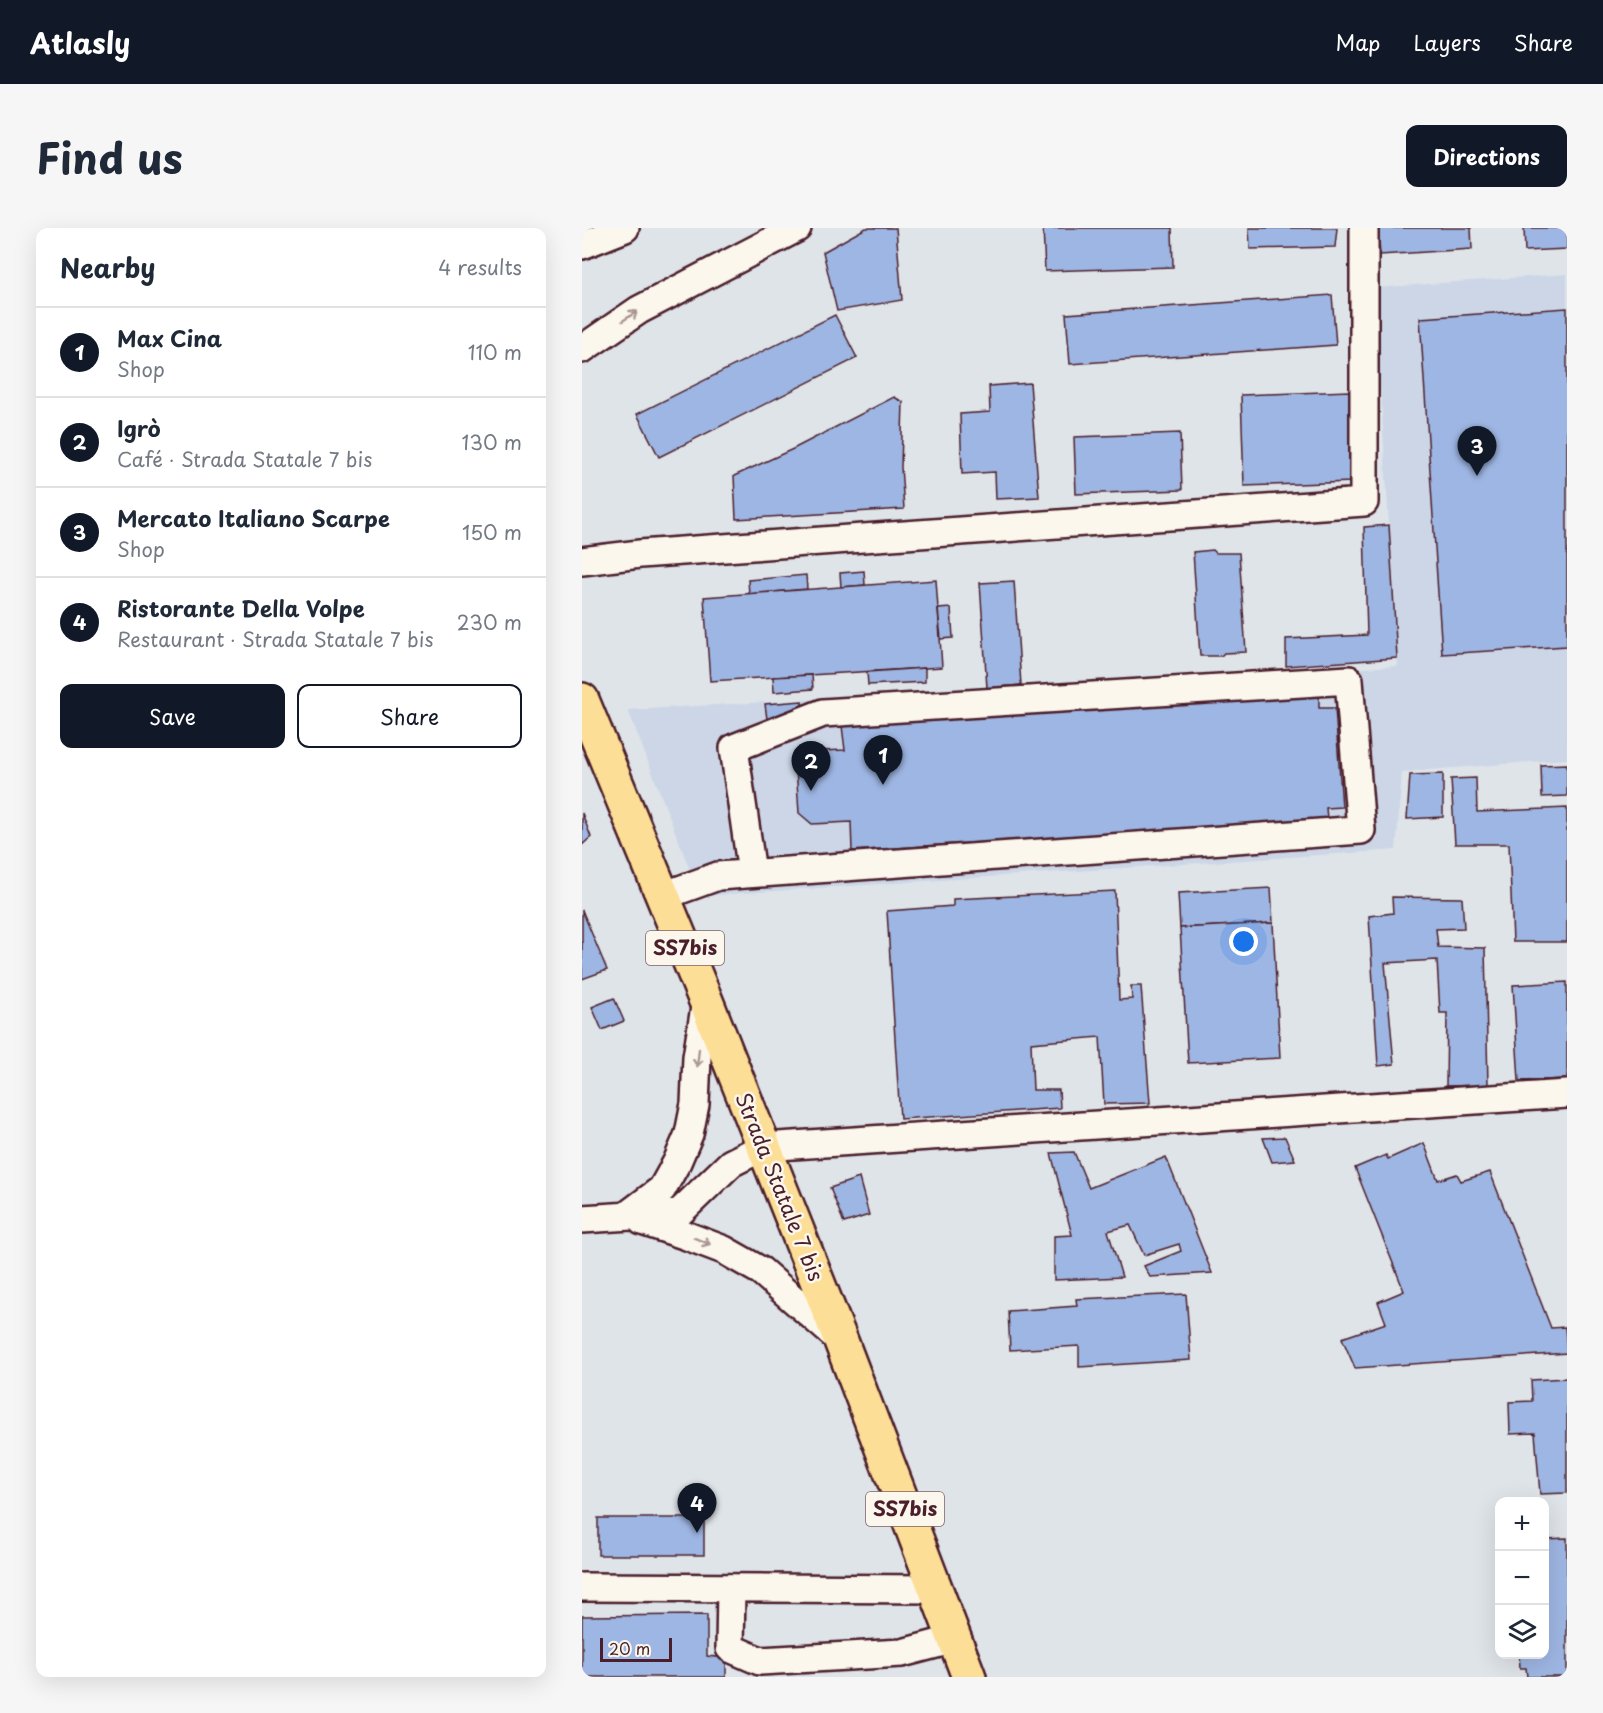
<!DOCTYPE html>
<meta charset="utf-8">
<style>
body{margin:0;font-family:"Playpen Sans",sans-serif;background:#f6f6f7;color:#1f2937}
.controls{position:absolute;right:18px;bottom:18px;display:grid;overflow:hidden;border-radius:12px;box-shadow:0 6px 24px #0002}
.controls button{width:54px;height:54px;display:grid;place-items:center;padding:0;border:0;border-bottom:2px solid #e0e1e3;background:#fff;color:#1f2937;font:30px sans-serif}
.scale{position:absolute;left:18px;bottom:15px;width:72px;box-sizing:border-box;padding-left:6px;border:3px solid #4a1f2b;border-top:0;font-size:16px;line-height:21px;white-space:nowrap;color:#4a1f2b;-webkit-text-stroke:4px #fbf7ec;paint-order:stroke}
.you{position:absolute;left:662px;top:714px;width:21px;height:21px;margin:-15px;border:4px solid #fff;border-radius:50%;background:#1a73e8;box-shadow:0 0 0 9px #1a73e833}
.badge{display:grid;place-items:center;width:39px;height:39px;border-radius:50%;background:#111827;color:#fff;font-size:20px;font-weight:700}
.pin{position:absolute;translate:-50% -50px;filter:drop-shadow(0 2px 3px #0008)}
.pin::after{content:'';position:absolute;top:32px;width:21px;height:18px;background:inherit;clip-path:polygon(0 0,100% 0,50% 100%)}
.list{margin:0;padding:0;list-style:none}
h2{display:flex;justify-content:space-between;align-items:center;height:78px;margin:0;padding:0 24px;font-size:26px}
h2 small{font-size:20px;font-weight:400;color:#747a83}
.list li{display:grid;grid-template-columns:39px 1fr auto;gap:18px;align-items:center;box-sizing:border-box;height:90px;padding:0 24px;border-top:2px solid #e0e1e3}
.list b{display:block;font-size:22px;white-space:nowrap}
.list p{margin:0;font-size:20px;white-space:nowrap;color:#747a83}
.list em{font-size:20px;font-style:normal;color:#747a83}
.actions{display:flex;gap:12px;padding:18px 24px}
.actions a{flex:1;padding:14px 0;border:2px solid #111827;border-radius:12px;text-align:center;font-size:21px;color:#111827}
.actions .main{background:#111827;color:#fff}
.icon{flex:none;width:33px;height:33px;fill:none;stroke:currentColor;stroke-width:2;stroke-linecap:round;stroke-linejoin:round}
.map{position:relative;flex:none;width:985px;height:1449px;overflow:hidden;border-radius:12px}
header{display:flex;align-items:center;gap:36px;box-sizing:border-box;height:84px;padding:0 30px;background:#111827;color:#fff}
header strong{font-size:28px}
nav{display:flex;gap:33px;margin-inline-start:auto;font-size:21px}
.intro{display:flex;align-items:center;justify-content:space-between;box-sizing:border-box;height:144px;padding:0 36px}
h1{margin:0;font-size:42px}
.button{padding:15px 27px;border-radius:12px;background:#111827;color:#fff;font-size:21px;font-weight:700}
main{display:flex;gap:36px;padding:0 36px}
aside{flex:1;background:#fff;border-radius:12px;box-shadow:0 6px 24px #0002}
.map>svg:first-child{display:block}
.built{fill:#ccd6e7}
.building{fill:#9eb6e3;stroke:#4a1f2b;stroke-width:1.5}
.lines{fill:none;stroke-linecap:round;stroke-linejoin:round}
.minor-casing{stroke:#4a1f2b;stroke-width:32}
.major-casing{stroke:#4a1f2b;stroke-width:38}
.minor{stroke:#fbf7ec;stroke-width:27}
.major{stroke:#fdde96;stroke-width:33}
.oneway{stroke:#ab9695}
.labels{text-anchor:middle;stroke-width:5;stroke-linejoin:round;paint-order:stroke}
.shield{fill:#fbf7ec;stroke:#7f6065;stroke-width:1.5}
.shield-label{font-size:20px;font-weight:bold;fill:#4a1f2b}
.street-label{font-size:21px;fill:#4a1f2b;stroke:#fbf7ec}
</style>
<header>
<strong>Atlasly</strong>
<nav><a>Map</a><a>Layers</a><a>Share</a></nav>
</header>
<div class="intro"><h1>Find us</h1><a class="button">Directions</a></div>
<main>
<aside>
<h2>Nearby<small>4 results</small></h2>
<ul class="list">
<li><span class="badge">1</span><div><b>Max Cina</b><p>Shop</p></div><em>110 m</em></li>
<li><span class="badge">2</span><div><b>Igrò</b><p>Café · Strada Statale 7 bis</p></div><em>130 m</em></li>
<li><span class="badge">3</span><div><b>Mercato Italiano Scarpe</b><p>Shop</p></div><em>150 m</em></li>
<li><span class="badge">4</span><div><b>Ristorante Della Volpe</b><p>Restaurant · Strada Statale 7 bis</p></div><em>230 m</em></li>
</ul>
<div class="actions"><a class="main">Save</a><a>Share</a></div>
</aside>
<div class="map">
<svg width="985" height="1449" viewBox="0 0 985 1449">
<rect width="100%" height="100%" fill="#dfe4e9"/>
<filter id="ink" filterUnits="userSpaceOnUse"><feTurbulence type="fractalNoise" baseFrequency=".0167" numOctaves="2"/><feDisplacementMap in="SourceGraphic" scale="12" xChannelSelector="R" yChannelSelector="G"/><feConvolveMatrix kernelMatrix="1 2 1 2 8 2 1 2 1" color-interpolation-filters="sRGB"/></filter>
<g filter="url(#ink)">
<path class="built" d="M985 46V531L820 544 814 622 118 668 46 482 816 438 792 60Z"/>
<g class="building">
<path d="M284 0H314L320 72 255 83 241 24Z"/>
<path d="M461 0H590L591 39 463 43Z"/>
<path d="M667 0H755L753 19 668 21Z"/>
<path d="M796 0H889L890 21 798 27Z"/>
<path d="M942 0H985V21L943 23Z"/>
<path d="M750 67 754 117 488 136 484 86Z"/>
<path d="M985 80V418L860 426 838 90Z"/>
<path d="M253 87 275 130 77 229 55 186Z"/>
<path d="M448 155 457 269 414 271 413 244 380 246 378 186 408 184 407 158Z"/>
<path d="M767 163 770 254 662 258 659 167Z"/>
<path d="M312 169 321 174 319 239 322 281 154 291 152 248 211 221Z"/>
<path d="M598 205 600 262 494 266 492 209Z"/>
<path d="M807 297 815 430 704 438V411L785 407 782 299Z"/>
<path d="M631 322 634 325H657L664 424 642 425 639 428H618L611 324Z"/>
<path d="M282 343 283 357 259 359 258 345Z"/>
<path d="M224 347 225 361 167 366 166 352Z"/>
<path d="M354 352 360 439 128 453 122 369Z"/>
<path d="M432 353 439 457 405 460 398 355Z"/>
<path d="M369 380 371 410 359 411 356 381Z"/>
<path d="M343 440V454L286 457 285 444Z"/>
<path d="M230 447 231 461 192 464 191 449Z"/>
<path d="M737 459V480H753L760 579 744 580 745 591 270 623 269 594 230 596 217 585 213 524 263 522 259 490Z"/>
<path d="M220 473 221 489 185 491 183 476Z"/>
<path d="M985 536V568L960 569 959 537Z"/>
<path d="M861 546V589L825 591 828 547Z"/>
<path d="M894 550 895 584 985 580V714H931L927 616H873L869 551Z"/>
<path d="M0 585 9 609 0 617Z"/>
<path d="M689 660 691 695 598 700 596 665Z"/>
<path d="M533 663 537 772 550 771 549 758H559L568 875 522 876 518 809 449 815 451 862H477L478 880 318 891 305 683 371 678V671Z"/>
<path d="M810 669 880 670 882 700 854 701 856 719 903 720 906 857 864 858 865 785H858L855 732 803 735 812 836 796 838 787 688 811 685Z"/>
<path d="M0 682 25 742 0 751Z"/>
<path d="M691 695 698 830 606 835 598 700Z"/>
<path d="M985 754V851L937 853 931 757Z"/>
<path d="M32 770 42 793 20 802 10 779Z"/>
<path d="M703 909 713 932 690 934 681 910Z"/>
<path d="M842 915 856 952 875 946 879 953 908 944 969 1100 983 1099 985 1125 773 1140 760 1110 804 1095 796 1074 822 1063 773 940 804 927 806 931Z"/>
<path d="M492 924 507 960 584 929 630 1045 568 1049 562 1038 599 1023 597 1016 562 1027 548 997 526 1003 540 1049 472 1052V1008L490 1007 469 925Z"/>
<path d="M277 950 287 987 262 995 248 960Z"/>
<path d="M604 1066 609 1132 497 1139V1118L428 1122 426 1083 495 1078 494 1071Z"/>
<path d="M985 1150V1265L958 1266 953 1205 928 1206 927 1174 950 1173 949 1152Z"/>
<rect x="16" y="1290" width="106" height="37"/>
<path d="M985 1310V1449H945L944 1440H938L937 1426H963V1311Z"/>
<path d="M125 1387V1428L144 1430V1449H0V1388Z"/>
</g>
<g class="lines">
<g class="minor-casing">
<g id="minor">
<path d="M0 17 43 0"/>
<path d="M0 121 57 82 215 0"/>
<path d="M0 333 58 326 782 274V0"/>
<path d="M81 668 136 648 779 602 767 452 241 485 152 520 170 645"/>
<path d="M44 988 80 961 95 934 107 906 113 876 115 829 124 773"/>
<path d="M0 991 97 985 149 935 181 919 985 866"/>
<path d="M60 993 105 1008 142 1022 179 1043 259 1113"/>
<path d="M0 1359 354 1361"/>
<path d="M149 1360 148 1420 178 1433 320 1425 373 1411"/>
</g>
</g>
<g class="major-casing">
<path id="major" d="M0 472 124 773 259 1113 387 1449"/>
</g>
<use href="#minor" class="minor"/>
<use href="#major" class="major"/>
</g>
<defs><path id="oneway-shaft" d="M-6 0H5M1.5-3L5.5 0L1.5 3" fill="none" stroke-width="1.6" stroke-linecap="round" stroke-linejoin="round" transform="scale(1.5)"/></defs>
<g class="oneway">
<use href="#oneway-shaft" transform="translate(48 88) rotate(-34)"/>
<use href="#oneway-shaft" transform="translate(116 830) rotate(96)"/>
<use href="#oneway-shaft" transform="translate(120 1013) rotate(22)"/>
</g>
</g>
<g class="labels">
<g class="shield">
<rect x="64" y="703" width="78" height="34" rx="4.5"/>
<rect x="284" y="1264" width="78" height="34" rx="4.5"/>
</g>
<g class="shield-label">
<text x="103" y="727">SS7bis</text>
<text x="323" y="1288">SS7bis</text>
</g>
<g class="street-label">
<text transform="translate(197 959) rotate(68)" y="7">Strada Statale 7 bis</text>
</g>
</g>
</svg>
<div class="controls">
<button>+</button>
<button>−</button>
<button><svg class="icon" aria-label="layers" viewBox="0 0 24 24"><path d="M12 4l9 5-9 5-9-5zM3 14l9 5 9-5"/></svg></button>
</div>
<div class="scale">20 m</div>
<div class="you"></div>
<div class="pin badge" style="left:301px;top:557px">1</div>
<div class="pin badge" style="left:229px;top:563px">2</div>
<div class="pin badge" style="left:895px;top:248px">3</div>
<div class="pin badge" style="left:115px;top:1305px">4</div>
</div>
</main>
